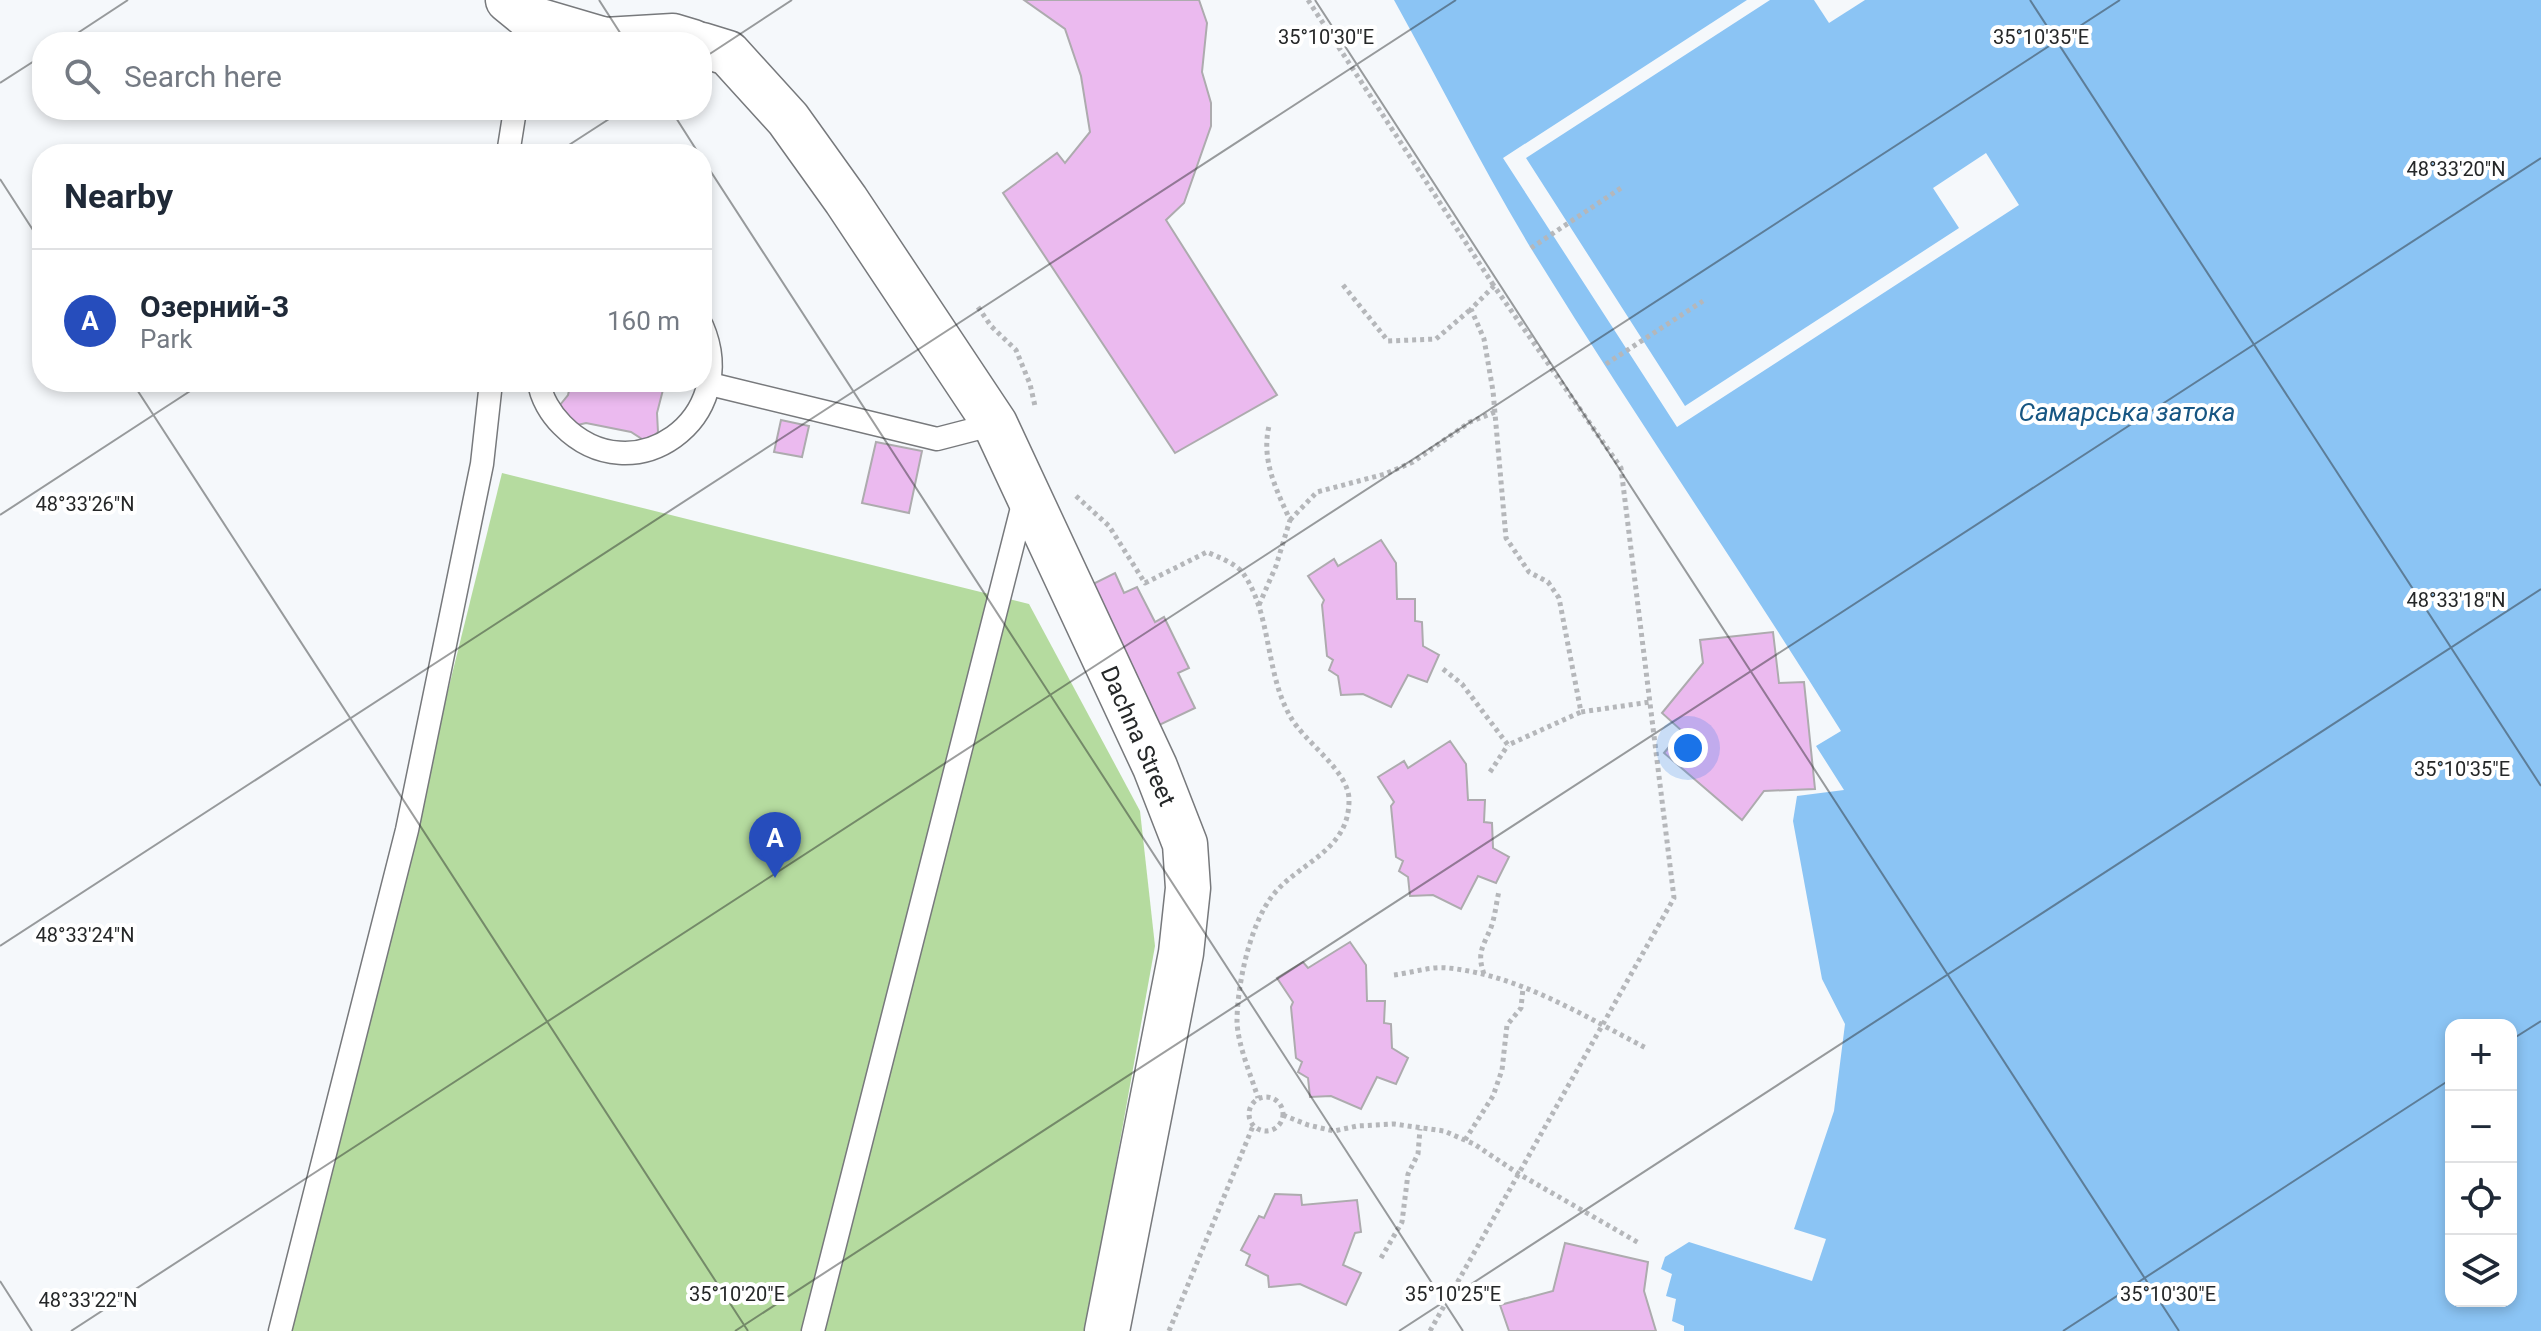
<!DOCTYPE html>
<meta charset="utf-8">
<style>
body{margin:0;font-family:Roboto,sans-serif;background:#f2f2f3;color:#1f2937}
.controls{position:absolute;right:24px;bottom:24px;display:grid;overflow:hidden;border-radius:16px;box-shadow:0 4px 12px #0003}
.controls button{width:72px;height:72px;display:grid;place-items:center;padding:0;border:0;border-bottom:2px solid #e0e1e3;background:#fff;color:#1f2937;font:40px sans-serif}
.you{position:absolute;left:1688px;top:748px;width:28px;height:28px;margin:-20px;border:6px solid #fff;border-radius:50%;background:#1a73e8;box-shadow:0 0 0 12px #1a73e833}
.badge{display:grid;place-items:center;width:52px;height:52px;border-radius:50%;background:#264dbc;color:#fff;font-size:26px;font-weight:700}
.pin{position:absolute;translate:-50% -66px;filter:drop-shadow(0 2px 4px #0008)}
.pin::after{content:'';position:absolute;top:42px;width:28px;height:24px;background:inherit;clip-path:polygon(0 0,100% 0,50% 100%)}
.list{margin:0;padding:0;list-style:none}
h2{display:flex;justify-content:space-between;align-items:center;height:104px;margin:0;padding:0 32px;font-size:34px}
h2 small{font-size:26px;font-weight:400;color:#747a83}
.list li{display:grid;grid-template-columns:52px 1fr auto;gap:24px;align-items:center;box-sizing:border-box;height:144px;padding:0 32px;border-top:2px solid #e0e1e3}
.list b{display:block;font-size:30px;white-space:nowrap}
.list p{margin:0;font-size:26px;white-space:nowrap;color:#747a83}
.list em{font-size:26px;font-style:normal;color:#747a83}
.icon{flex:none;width:44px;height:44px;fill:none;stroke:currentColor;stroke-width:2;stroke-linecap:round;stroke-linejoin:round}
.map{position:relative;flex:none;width:2541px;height:1331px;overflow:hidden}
.search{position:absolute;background:#fff;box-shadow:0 4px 12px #0003;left:32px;top:32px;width:680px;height:88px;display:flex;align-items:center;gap:20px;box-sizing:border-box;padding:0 28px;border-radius:32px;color:#747a83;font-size:30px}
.panel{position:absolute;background:#fff;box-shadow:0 4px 12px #0003;left:32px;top:144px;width:680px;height:248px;border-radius:32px}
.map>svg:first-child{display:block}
.green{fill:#b5db9f}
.water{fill:#8bc4f4;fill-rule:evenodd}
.pier{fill:#f5f8fb}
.building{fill:#ebbaef;stroke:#adabae;stroke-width:2}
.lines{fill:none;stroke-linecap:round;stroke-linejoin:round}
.lane-casing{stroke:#77797c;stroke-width:25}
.street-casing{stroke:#77797c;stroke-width:47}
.path{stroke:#b5b7ba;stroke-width:5;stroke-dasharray:4 4;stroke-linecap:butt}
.lane{stroke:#fff;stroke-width:22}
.street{stroke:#fff;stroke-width:44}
.ticks{fill:none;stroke:#252728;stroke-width:2;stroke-opacity:0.45}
.labels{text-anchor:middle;stroke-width:8;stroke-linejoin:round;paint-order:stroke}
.street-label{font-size:24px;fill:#252728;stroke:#fff}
.water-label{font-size:26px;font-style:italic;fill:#175683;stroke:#fff}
.ticks-label{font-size:20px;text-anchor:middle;fill:#252728;stroke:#fff;stroke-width:8;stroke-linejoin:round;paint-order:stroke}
</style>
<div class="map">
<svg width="2541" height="1331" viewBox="0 0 2541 1331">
<rect width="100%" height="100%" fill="#f5f8fb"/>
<path class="green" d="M502 473 1029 604 1140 811 1155 946 1086 1331H289Z"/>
<path class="water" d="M1394 0H2541V1331H1684V1326L1672 1321 1676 1299 1666 1296 1672 1274 1661 1269 1665 1257 1689 1242 1812 1281 1826 1239 1794 1229 1834 1111 1845 1024 1822 979 1793 821 1797 796 1844 790 1816 746 1841 731C1740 569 1632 412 1532 250 1483 169 1440 83 1394 0ZM2451 1025H2511V1301H2451Z"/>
<g class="pier">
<path d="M1747 0H1770L1526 158 1685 406 1959 228 1933 188 1986 153 2019 205 1677 427 1503 158Z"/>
<path d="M1814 0H1865L1829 23Z"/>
</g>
<g class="building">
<path d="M1024 0H1199L1207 23 1202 72 1211 103V126L1184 203 1166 220 1277 395 1175 453 1003 193 1057 153 1065 163 1090 132 1081 76 1065 29Z"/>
<path d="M571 382H665L657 413 658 432 649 440 642 439 631 432 586 423 573 426 560 405 568 395Z"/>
<path d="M781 420 809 426 802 457 774 452Z"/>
<path d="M876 442 922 451 909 513 862 503Z"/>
<path d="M1381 540 1396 563 1397 599H1415V621L1422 622 1423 646 1439 655 1427 682 1408 675 1391 707 1363 694 1341 695 1338 676 1329 670 1333 660 1327 656 1322 605 1324 600 1308 576 1334 559 1338 566Z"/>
<path d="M1115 573 1124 593 1137 587 1155 622 1164 617 1189 668 1178 673 1195 708 1153 728 1085 588Z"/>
<path d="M1773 632 1779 683 1804 682 1815 789 1764 791 1742 820 1664 753 1682 731 1662 713 1703 663 1700 640Z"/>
<path d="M1450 741 1466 764 1468 800H1485L1484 822 1492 823 1493 848 1509 857 1496 883 1478 876 1461 909 1433 895 1410 896 1408 877 1399 871 1403 861 1396 857 1391 806 1394 802 1378 777 1404 761 1408 768Z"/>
<path d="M1350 942 1366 965 1367 1001H1385L1384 1023 1391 1024 1392 1048 1408 1058 1396 1084 1377 1077 1361 1109 1331 1096 1310 1097 1308 1078 1298 1072 1302 1062 1296 1058 1291 1007 1293 1002 1277 978 1303 962 1308 968Z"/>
<path d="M1275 1194 1301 1195 1302 1205 1357 1200 1361 1232 1355 1233 1343 1265 1361 1273 1346 1305 1300 1284 1269 1287 1268 1276 1246 1265 1250 1255 1241 1250 1259 1216 1264 1218Z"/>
<path d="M1565 1243 1648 1262 1644 1291 1656 1331H1509L1500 1305 1553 1291Z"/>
</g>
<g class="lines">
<g class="lane-casing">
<g id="lane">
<path d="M508 154 515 110"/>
<path d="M539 382C541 398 551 414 562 425 633 497 742 418 702 326"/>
<path d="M710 384 937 439 995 424"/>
<path d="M280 1331 407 830 482 464 491 382"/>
<path d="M813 1331 1025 496"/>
</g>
</g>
<g class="street-casing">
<g id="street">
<path d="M508 0 530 18 605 40 673 36 693 42"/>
<path d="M702 45 728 53 788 119 846 200 995 424 1155 767 1185 844 1188 888 1181 953 1107 1331"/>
</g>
</g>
<g class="path">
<path d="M1308 0 1494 286"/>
<path d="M1531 248 1624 186"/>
<path d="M1343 285 1388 341 1436 339 1471 309"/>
<path d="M978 307 991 326 1016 350 1030 384 1035 406"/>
<path d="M1606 364 1703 301"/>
<path d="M1076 496 1109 526 1145 583 1207 552C1218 557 1235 563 1243 573 1272 615 1265 672 1290 716 1304 742 1348 770 1349 799 1350 851 1299 862 1273 895 1250 924 1237 985 1237 1022 1238 1046 1251 1075 1258 1098"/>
<path d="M1290 520 1317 492 1385 474 1413 462 1470 422 1495 412"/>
<path d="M1259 605 1276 566 1290 520C1276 489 1261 460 1269 426"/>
<path d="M1443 669 1462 684 1508 745 1581 712"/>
<path d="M1490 772 1508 745"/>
<path d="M1484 974C1477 954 1482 948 1490 930 1495 918 1496 904 1499 891"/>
<path d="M1394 975C1411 973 1431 966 1448 968 1519 975 1584 1016 1646 1048"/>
<circle cx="1266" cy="1114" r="17"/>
<path d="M1283 1115 1308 1125 1334 1131 1357 1126 1394 1124 1444 1131 1474 1144 1519 1174 1639 1243"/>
<path d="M1465 1140 1493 1096 1502 1070 1507 1025 1521 1008 1523 988"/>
<path d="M1381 1258 1402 1222 1408 1174 1418 1154 1420 1129"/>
<path d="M1169 1331 1253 1126"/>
<path d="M1430 1331 1674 898 1621 468 1494 286 1471 309 1484 339 1493 391 1506 538 1529 572 1548 582 1559 598 1581 712 1650 702"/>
</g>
<use href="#lane" class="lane"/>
<use href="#street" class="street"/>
</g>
<path class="ticks" d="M599 0 626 42M1315 0 2179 1331M2030 0 2541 786M64 42 128 0M702 59 792 0M0 83 42 56M671 110 699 154M555 154 623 110M702 158 1463 1331M0 179 42 244M132 382 748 1331M0 515 204 382M0 946 1456 0M2511 1040 2541 1021M0 1281 32 1331M71 1331 2120 0M735 1331 2541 158M1399 1331 2541 589M2063 1331 2451 1079"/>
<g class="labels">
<g class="street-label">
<text transform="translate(1138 736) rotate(66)" y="8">Dachna Street</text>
</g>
<g class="water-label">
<text x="2127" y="421">Самарська затока</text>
</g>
</g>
<g class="ticks-label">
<text x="1326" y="44">35°10'30"E</text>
<text x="2041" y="44">35°10'35"E</text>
<text x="2456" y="176">48°33'20"N</text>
<text x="85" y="511">48°33'26"N</text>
<text x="2456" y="607">48°33'18"N</text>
<text x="2462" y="776">35°10'35"E</text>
<text x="85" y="942">48°33'24"N</text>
<text x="737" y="1301">35°10'20"E</text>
<text x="1453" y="1301">35°10'25"E</text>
<text x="2168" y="1301">35°10'30"E</text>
<text x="88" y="1307">48°33'22"N</text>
</g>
</svg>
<div class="controls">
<button>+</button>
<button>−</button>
<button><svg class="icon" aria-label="locate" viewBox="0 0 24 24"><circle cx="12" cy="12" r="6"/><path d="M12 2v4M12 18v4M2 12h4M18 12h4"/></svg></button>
<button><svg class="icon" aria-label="layers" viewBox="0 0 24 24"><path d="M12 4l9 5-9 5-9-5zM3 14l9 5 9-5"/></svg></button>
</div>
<div class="you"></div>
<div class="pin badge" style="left:775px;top:878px">A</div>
<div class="search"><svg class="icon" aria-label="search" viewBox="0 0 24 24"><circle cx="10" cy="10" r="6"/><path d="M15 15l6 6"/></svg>Search here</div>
<section class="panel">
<h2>Nearby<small></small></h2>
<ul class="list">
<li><span class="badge">A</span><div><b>Озерний-3</b><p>Park</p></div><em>160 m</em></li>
</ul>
</section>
</div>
